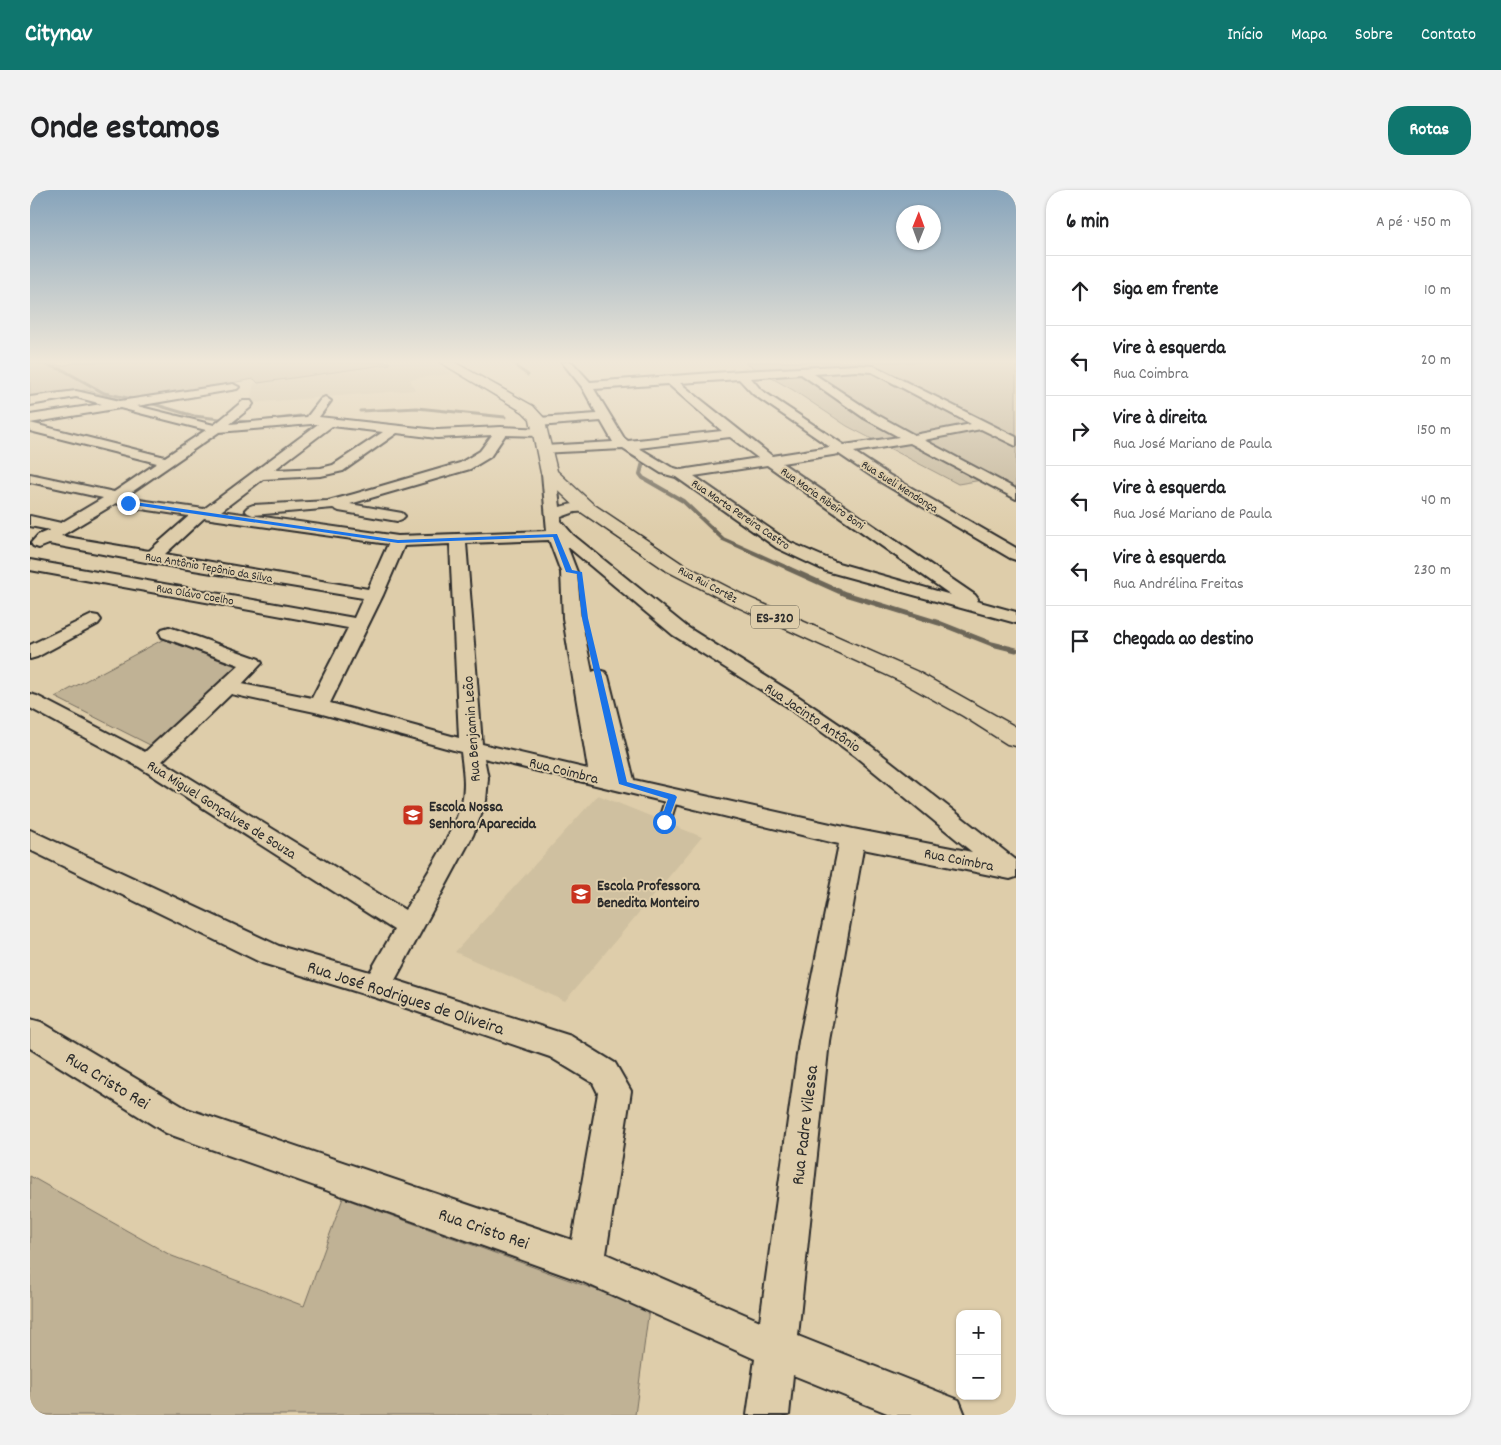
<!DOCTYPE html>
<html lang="pt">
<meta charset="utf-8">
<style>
body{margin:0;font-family:Dekko,sans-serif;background:#f2f2f2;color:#202124}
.controls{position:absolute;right:15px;bottom:15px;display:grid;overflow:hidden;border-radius:10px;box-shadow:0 1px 4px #0004}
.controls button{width:45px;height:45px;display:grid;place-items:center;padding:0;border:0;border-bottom:1px solid #e0e0e0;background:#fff;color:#202124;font:25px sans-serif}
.compass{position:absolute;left:866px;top:15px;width:45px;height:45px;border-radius:50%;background:#fff;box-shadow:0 1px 4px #0004;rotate:1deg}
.stop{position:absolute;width:15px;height:15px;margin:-11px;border:4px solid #1a73e8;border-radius:50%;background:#fff}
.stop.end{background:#1a73e8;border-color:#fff;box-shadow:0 1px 5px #0008}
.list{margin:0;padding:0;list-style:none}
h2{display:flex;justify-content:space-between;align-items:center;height:65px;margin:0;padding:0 20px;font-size:21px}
h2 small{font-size:16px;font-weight:400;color:#757577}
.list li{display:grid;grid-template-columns:32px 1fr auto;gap:15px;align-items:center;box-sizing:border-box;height:70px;padding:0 20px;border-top:1px solid #e0e0e0}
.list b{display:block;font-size:19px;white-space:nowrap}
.list p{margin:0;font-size:16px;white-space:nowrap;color:#757577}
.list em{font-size:16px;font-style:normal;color:#757577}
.icon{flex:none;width:28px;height:28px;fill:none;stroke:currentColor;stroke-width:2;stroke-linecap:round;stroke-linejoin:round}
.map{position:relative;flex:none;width:986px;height:1225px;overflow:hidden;border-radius:20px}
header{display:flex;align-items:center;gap:30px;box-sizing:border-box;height:70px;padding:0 25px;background:#0f766e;color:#fff}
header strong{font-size:24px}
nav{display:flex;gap:28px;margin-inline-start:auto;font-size:18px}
.intro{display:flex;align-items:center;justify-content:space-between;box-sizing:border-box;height:120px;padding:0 30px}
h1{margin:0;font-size:35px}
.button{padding:12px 22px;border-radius:20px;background:#0f766e;color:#fff;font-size:18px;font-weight:700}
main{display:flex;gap:30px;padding:0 30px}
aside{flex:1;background:#fff;border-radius:20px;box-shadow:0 1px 4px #0004}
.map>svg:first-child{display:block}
.built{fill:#cfc0a0}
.green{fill:#c0b295;stroke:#766e60}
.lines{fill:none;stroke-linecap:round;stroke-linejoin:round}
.stream-far2{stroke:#6c6659;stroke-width:3}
.stream-far1{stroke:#6c6659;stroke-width:4}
.stream{stroke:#6c6659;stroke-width:5}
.lane-casing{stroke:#2b2b2b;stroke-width:4}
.street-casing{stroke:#2b2b2b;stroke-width:4}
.primary-casing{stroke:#2b2b2b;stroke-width:3}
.lane{fill:#decdaa;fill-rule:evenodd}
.street{fill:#decdaa;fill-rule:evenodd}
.primary{fill:#decdaa;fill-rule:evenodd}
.route{fill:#1a73e8}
.labels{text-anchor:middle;stroke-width:4;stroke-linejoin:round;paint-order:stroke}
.far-street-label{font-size:12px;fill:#2b2b2b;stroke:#decdaa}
.shield{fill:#decdaa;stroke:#615c51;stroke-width:1}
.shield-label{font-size:14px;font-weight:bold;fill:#2b2b2b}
.street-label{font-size:15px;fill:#2b2b2b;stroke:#decdaa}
.poi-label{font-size:15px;font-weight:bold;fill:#2b2b2b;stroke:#decdaa;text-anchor:start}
.near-street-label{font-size:18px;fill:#2b2b2b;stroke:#decdaa}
</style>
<header>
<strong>Citynav</strong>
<nav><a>Início</a><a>Mapa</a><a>Sobre</a><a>Contato</a></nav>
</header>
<div class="intro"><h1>Onde estamos</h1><a class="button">Rotas</a></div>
<main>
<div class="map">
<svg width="986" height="1225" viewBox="0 0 986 1225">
<rect width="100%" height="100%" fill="#decdaa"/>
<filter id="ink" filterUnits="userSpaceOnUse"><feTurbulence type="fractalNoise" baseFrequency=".02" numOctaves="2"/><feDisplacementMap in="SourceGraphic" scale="10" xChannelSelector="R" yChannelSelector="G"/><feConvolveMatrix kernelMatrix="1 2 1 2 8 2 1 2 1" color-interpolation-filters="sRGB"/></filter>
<g filter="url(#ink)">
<g class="built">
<path d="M352 172H408L421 184 380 189 385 200 220 213 224 193 354 176Z"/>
<path d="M568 605 672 647 535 811 425 762Z"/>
</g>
<g class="green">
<path d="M0 172H21L31 176 48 172H359L360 174 228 193 224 189 97 211 56 200 0 207Z"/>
<path d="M730 172H986V302L952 290 928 294 817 236 763 200 715 173Z"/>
<path d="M134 449 208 477 122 556 25 507Z"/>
<path d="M0 986 142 1066 274 1116 313 1008 619 1119 605 1225H0Z"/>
</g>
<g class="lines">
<g class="stream-far2">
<path d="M8 172 33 180 74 203 107 210"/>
<path d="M485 172 488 178 498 185"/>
<path d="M120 213 164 226 190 229"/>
<path d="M330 221 387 218 475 227"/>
<path d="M204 231 223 232 270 226"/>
<path d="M588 256 601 264"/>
</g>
<path class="stream-far1" d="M599 263 613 272 610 284 613 288 653 311 693 349 760 379"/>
<path class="stream" d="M757 378 815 404 909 433 962 454 986 460"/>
<g class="lane-casing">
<path id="lane" d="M642 603 648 607 640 632 639 635H629L628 632 636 607Z"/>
</g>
<g class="street-casing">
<g id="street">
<path d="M532 172H542L560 192 711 181 826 175 844 176 986 247V256L951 239 894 250 986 299V309L880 253 824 262 859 285 986 358V370L980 368 849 291 809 264 752 273 945 405 948 409 946 411 986 422V433L796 381 747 358 646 287 631 283 593 259 509 263 507 260 514 256 583 252 571 231 508 236 502 232 508 228 567 224 552 197ZM826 181 842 182 941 234 884 245 842 222 784 184ZM771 184 834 228 869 247 814 255 731 200 721 188ZM709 189 723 204 800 257 742 266 650 193ZM638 194 692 241 598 251 594 248 564 199ZM700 247 728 268 651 280 641 277 609 258ZM737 275 921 405 808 373 759 352 664 286Z"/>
<path d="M203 194 209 197 207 199 107 216 184 235 213 211H221L223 214 221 217 200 234 277 227 291 209 295 207 301 211 289 227 407 240 471 237 514 239 516 242 510 246 475 245 460 267 440 279 320 314 372 323 375 326 372 329 367 331 309 321 303 318 223 325 218 323 215 320 218 317 223 315 298 311 324 304 430 273 450 261 462 245 407 248 367 243 313 281 291 286 233 289 191 321 368 346 517 341 512 283 514 280H524L526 283 530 317C541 314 551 312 562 315L564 318 562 321 545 322 531 327V331L543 345 657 437 769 507 841 556 986 670V687L980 689 833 659 799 851 768 1146 929 1210 935 1225H862L763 1185 759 1225H717L725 1169 551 1091 136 943 0 858V829L11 832 157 919 542 1050 568 903 563 893 520 867 347 808 232 773 0 660V640L249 756 340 782 364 740 109 577 0 518V504L7 506 115 562 209 475 132 447 130 443 132 439 139 437 229 469 232 473 212 494 282 508 318 438 0 380V370L324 428 333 408 121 373 19 354 9 358 3 356 1 353 8 345 20 340 0 336V326L31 333 73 308 0 292V284L84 302 127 273 0 241V233L135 267 176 240 90 218 0 233V225L72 214 46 207 0 215V207L46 201 90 211ZM281 234H288L174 319 102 309 96 306 189 242ZM302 236 353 242 303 275 291 278 244 280ZM86 313 98 317 159 326 119 361 31 346ZM174 328 358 354 338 399 135 364ZM519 350 531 382 533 428 558 579 452 554 436 353ZM420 354 429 548 300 513 353 405 374 356ZM537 356 643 445 755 515 825 566 942 662 823 639 604 590 578 486 575 482 568 480 562 482 551 428 547 382ZM201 504 285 522 431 562C433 579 436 595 432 612 421 650 395 686 375 720L132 571ZM454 568 809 654 769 851 730 1131 576 1064 601 901 585 873 541 846 365 790 443 645 456 611 458 588Z"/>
<path d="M62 425 68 426 71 430 68 434 7 467 0 469V455Z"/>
</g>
</g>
<g class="primary-casing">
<path id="primary" d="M410 172H424L503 216 514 228 527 281 563 314 651 373 713 405 888 482 986 537V556L977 554 933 526 872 492 699 413 637 381 551 322 513 286 511 283 500 229 493 222Z"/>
</g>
<use href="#lane" class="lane"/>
<use href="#street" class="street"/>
<use href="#primary" class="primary"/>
</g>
</g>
<linearGradient id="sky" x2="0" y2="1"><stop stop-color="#87a4bb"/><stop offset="0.5" stop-color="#f0e8d9"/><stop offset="1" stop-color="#f0e8d9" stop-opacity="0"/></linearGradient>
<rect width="986" height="343" fill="url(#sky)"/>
<path class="route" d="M98 311 368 350 527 344 542 380 552 382 558 428 597 592 645 605 647 607 637 634H631L630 632 638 609 589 594 552 428 547 384 536 382 523 347 368 353 96 314Z"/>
<defs>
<g id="school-square" transform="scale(1.125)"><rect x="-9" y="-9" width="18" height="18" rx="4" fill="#c8321e" stroke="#decdaa"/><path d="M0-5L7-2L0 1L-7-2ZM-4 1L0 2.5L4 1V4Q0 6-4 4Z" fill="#fff"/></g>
</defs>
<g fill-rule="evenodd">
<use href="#school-square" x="383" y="625"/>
<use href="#school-square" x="551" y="704"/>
</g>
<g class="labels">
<g class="far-street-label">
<text transform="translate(870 296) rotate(32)" y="4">Rua Sueli Mendonça</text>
<text transform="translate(793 308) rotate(35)" y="4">Rua Maria Ribeiro Boni</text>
<text transform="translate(711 324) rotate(34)" y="4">Rua Marta Pereira Castro</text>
<text transform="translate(179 377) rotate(10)" y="4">Rua Antônio Tepônio da Silva</text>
<text transform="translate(678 394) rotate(28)" y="4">Rua Rui Cortêz</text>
<text transform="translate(165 404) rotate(10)" y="4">Rua Olávo Coelho</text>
</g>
<rect class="shield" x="721" y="415.5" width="48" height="23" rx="4"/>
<g class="shield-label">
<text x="745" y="432">ES-320</text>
</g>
<g class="street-label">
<text transform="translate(783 527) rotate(34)" y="5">Rua Jacinto Antônio</text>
<text transform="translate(441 539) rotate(-94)" y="5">Rua Benjamin Leão</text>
<text transform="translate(534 580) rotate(14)" y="5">Rua Coimbra</text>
<text transform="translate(192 619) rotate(32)" y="5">Rua Miguel Gonçalves de Souza</text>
<text transform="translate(929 669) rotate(11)" y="5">Rua Coimbra</text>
</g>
<g class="poi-label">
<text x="399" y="621">Escola Nossa<tspan x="399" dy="17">Senhora Aparecida</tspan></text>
<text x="567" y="700">Escola Professora<tspan x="567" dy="17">Benedita Monteiro</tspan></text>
</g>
<g class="near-street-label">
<text transform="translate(376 807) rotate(18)" y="6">Rua José Rodrigues de Oliveira</text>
<text transform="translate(78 890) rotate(31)" y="6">Rua Cristo Rei</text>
<text transform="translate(774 935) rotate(-83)" y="6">Rua Padre Vilessa</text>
<text transform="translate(454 1038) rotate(19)" y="6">Rua Cristo Rei</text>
</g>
</g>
</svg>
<div class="controls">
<button>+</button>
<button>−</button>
</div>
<svg class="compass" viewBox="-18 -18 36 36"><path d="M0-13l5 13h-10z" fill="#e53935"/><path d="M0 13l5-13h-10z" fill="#757577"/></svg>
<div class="stop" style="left:634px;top:632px"></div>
<div class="stop end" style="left:98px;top:313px"></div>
</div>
<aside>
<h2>6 min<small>A pé · 450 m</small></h2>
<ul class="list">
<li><svg class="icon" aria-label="ahead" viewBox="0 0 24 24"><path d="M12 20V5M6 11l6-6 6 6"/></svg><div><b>Siga em frente</b></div><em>10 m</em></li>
<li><svg class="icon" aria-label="left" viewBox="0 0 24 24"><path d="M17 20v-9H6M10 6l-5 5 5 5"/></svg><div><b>Vire à esquerda</b><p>Rua Coimbra</p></div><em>20 m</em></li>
<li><svg class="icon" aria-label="right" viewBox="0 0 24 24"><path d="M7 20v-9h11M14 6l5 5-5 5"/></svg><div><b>Vire à direita</b><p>Rua José Mariano de Paula</p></div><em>150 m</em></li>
<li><svg class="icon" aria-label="left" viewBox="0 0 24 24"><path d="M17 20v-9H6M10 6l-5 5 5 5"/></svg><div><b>Vire à esquerda</b><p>Rua José Mariano de Paula</p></div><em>40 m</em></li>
<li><svg class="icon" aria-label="left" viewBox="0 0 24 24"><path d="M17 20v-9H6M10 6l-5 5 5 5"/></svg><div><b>Vire à esquerda</b><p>Rua Andrélina Freitas</p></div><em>230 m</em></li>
<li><svg class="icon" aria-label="arrive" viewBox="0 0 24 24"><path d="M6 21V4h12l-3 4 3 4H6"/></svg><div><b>Chegada ao destino</b></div></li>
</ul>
</aside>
</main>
